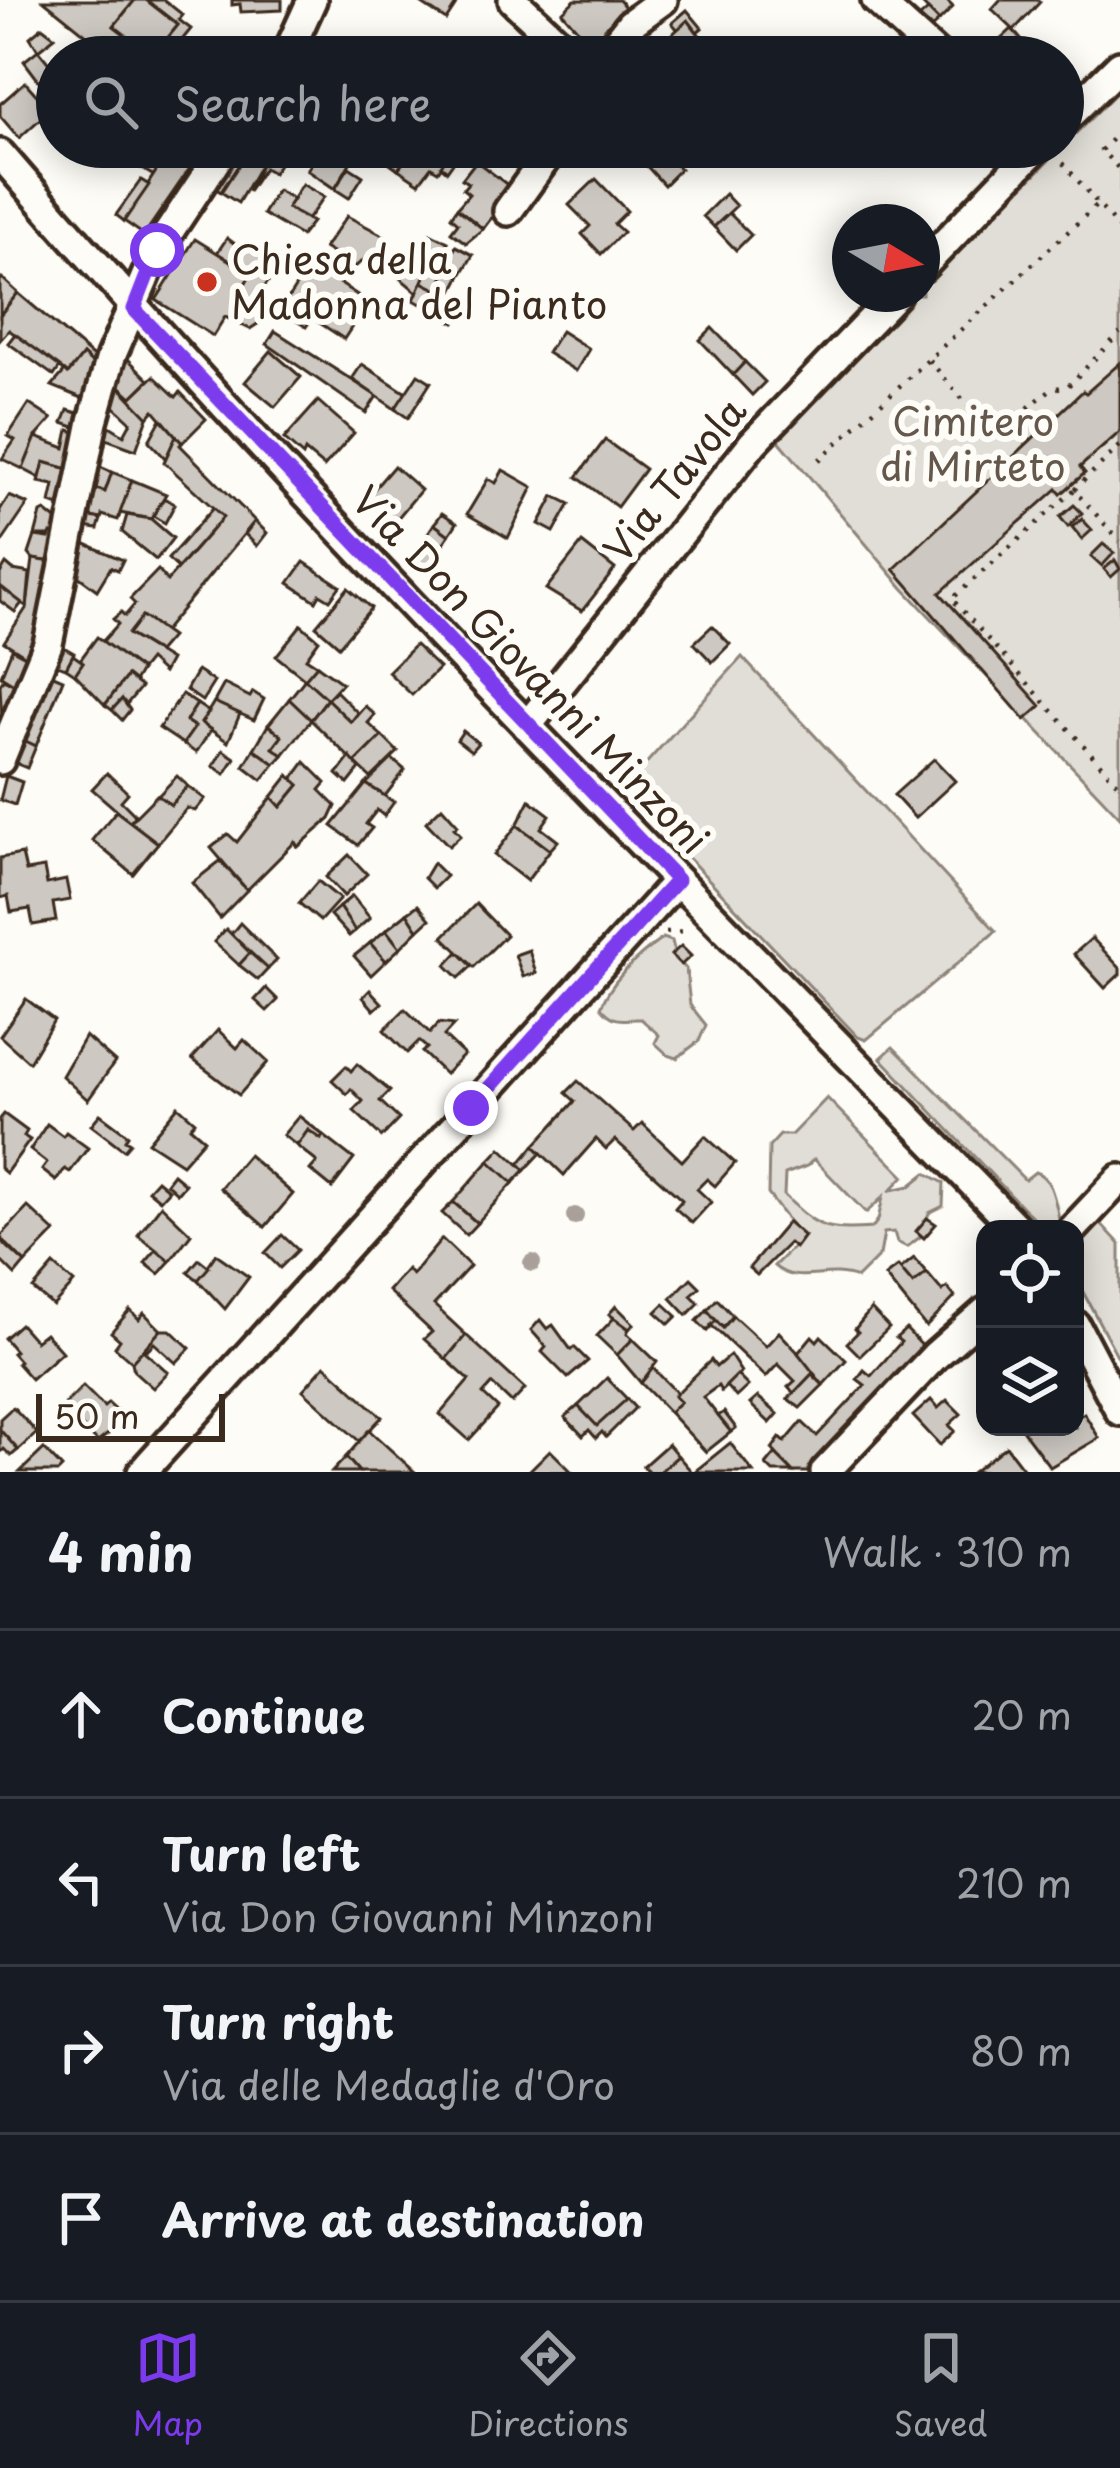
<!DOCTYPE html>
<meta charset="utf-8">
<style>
body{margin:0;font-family:"Playpen Sans",sans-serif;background:#242831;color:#f1f3f6}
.controls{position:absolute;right:36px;bottom:36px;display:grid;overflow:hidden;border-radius:24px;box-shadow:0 6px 30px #0003}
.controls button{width:108px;height:108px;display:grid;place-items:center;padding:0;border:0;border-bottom:3px solid #363941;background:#171b24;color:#f1f3f6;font:60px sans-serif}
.compass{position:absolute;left:832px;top:204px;width:108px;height:108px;border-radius:50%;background:#171b24;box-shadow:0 6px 30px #0003;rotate:100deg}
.scale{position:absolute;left:36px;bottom:30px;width:189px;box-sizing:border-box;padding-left:12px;border:6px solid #3b2a1e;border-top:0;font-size:33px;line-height:42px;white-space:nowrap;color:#3b2a1e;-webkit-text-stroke:9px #fdfcf7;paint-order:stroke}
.stop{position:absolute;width:36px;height:36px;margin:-27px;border:9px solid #7c3aed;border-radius:50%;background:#fff}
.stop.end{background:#7c3aed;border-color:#fff;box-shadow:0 3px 12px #0008}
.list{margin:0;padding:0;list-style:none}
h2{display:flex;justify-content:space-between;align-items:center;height:156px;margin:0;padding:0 48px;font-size:51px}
h2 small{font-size:39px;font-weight:400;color:#9ea1a6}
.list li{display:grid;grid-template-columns:78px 1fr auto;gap:36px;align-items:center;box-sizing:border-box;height:168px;padding:0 48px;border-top:3px solid #363941}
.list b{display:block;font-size:45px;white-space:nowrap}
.list p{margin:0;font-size:39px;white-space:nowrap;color:#9ea1a6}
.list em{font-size:39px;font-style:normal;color:#9ea1a6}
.icon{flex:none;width:66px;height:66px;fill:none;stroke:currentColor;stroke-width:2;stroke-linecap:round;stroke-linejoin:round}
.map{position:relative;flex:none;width:1120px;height:1472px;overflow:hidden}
.search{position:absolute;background:#171b24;box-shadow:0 6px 30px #0003;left:36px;right:36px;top:36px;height:132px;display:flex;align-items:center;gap:30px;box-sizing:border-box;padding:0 42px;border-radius:66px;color:#9ea1a6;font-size:45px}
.sheet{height:828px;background:#171b24}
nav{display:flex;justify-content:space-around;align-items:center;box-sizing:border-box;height:168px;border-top:3px solid #363941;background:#171b24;font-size:33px;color:#9ea1a6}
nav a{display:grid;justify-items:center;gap:6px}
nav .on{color:#7c3aed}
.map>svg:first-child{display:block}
.green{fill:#e1ded7;stroke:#8e847a;stroke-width:3;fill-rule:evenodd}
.building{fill:#cdc8c2;stroke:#3b2a1e;stroke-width:3}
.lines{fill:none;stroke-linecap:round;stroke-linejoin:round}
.street-casing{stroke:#3b2a1e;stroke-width:36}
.path{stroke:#3b2a1e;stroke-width:4.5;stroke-dasharray:3 9;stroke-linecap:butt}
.street{stroke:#fdfcf7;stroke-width:27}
.tree{fill:#a9a199}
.route{stroke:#7c3aed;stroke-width:15}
.poi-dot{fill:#c8321e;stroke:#fdfcf7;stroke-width:4.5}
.labels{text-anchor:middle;stroke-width:12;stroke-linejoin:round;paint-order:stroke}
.poi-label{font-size:39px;fill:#3b2a1e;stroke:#fdfcf7;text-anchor:start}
.park-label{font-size:39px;fill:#64574c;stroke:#fdfcf7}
.street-label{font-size:39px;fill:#3b2a1e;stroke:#fdfcf7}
</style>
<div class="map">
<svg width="1120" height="1472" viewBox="0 0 1120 1472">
<rect width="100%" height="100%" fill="#fdfcf7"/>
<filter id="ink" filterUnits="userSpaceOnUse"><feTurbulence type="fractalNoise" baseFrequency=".00833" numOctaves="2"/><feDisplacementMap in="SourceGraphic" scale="24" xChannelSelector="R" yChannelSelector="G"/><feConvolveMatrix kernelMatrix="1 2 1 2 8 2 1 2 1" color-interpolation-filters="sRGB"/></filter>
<g filter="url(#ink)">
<g class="green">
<path d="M1120 89V817L903 588 776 437 916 294H922V288Z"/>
<path d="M742 657 996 931 866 1040 858 1037 623 789Z"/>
<path d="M663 938 672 941 676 958 686 969 690 1005 706 1025 699 1041 677 1058 668 1055 655 1043 659 1035 641 1019C622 1018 616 1025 601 1007 612 979 638 956 663 938Z"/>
<path d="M893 1047 1025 1180 1035 1172C1054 1178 1055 1205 1060 1222L1046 1229 1023 1208 881 1058Z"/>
<path d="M827 1098 904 1176 891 1190 910 1186 926 1173 944 1183 943 1206 929 1213 920 1237 907 1247 897 1242 894 1232 884 1233 880 1255 857 1278C826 1266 798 1287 774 1266L796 1244 798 1234 768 1194 769 1147 780 1135H791ZM814 1159 866 1213 883 1197 878 1220 872 1228C824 1231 817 1228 784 1195L785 1174 807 1166Z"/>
<path d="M1095 1217 1120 1244V1361L1075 1277V1240Z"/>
</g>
<g class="building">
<path d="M43 0H135L114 26 153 56 178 25 146 0H164L183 15 179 20 191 29 168 57H114Z"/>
<path d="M135 0H146L178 25 153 56 114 26Z"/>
<path d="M232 0H282V10L241 12 240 4 232 5Z"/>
<path d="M416 0H459L446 20Z"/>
<path d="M575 0H619L630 13 593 47 562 12Z"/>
<path d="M918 0H946L953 7 939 21Z"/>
<path d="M1000 0H1038L1040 2 1014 30 992 9Z"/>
<path d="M687 10 702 28 697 32 688 20 678 30 672 23Z"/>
<path d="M928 10 939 21 930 29 919 18Z"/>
<path d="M688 20 697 32 719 57H666L657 48Z"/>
<path d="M42 27 55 37 38 50 30 37Z"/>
<path d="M1012 29 1036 57H1015L1000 40Z"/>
<path d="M538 44 552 55 550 57H528Z"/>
<path d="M38 50 56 72 42 85 24 61Z"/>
<path d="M25 82 50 110 19 138 0 116V104Z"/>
<path d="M130 147H148L164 159 154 176 122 157Z"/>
<path d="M148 147H177L174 151 192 165 144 235 124 221 164 159Z"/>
<path d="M233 147H290L273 173 264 168 248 192 262 162 248 151 221 192 207 183Z"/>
<path d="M323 147H337L354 156 335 189 307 170Z"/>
<path d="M386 147H416L398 169 380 156Z"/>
<path d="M416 147H453L454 148 438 171 431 167 419 183 398 169Z"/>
<path d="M464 147 447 171 441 166 453 147Z"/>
<path d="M639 147H684L689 152 676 164 680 169 664 185 634 152Z"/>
<path d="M248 151 262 162 238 203 221 192Z"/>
<path d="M476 161 513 189 483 229 457 208 469 194 463 189 468 183 462 179Z"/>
<path d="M349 167 363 176 349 198 335 189Z"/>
<path d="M596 179 627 211 614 224 623 232 601 254 582 234 590 226 569 205Z"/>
<path d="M141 180 149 185 124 221 116 215Z"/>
<path d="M302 184 324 197 307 220 287 208Z"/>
<path d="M277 190 293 199 287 208 312 222 301 236 263 214Z"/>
<path d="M725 194 736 206 714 227 703 216Z"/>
<path d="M457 208 483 229 466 243 451 232 458 223 451 217Z"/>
<path d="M729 213 751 235 736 250 714 227Z"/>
<path d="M347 216 390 239 355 267 324 248Z"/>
<path d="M430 233 448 242 442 253 423 244Z"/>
<path d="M227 238 243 250 233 263 217 253Z"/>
<path d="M195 239 251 274 239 294 261 312 259 323 250 329 225 317 213 336 156 300Z"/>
<path d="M246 246 260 256 265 249 287 264 277 278 273 275 253 303 239 294 251 274 233 263Z"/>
<path d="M456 246 473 255 460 277 445 268Z"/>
<path d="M419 253 447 269 438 290 422 282 426 274 412 267Z"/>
<path d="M310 264 368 302 344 339 312 318 306 327 286 314 291 305 286 302Z"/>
<path d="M408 264 426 274 418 293 400 278Z"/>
<path d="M447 269 460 277 440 315 414 300 422 282 438 290Z"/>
<path d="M2 278 18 293 0 315V281Z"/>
<path d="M18 293 103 365 101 372 83 355 68 374 9 330 0 340V315Z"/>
<path d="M449 297 465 306 455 323 440 315Z"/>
<path d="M712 328 745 362 733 375 700 340Z"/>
<path d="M275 331 377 396 366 413 267 344Z"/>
<path d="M561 331 589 349 576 371 547 353Z"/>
<path d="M15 334 60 367 54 376 8 343Z"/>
<path d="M271 351 301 377 275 407 245 382Z"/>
<path d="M83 355 101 372 92 402 52 386 65 371 68 374Z"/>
<path d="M124 355 149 380 132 397 113 380Z"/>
<path d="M745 362 765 382 752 395 733 375Z"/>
<path d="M1120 363V432L1080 467 1085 473 1061 494 1057 489 940 593 1041 706 1025 720 894 569 1083 391 1086 393Z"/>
<path d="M362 364 406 393 395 409 352 379Z"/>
<path d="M418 374 431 382 408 418 395 409Z"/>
<path d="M154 376 176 397 180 392 206 419 182 443 154 410 148 417 130 399Z"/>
<path d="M113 380 148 417 136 450 98 436 100 420 124 435 131 422 105 398Z"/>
<path d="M318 401 354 433 324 467 305 451 303 456 284 439Z"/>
<path d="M29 404 52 419 36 437 23 469 2 459 15 440 8 436Z"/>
<path d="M68 410 85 415 80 429 63 423Z"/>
<path d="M161 419 176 436 166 459 149 441Z"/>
<path d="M69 430 85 435 75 471 44 462 40 478 23 469 36 437 65 448Z"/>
<path d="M176 436 182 443 180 445 255 521 164 631 142 616 128 634 170 660 163 673 149 660 141 670 102 642 118 624 113 619 121 612 125 616 135 604 130 599 158 570 167 581 223 517 164 462Z"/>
<path d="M605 440 645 469 617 507 577 477Z"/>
<path d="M44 462 75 471 68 509 50 503 54 485 39 482Z"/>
<path d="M93 464 112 472 105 492 88 486Z"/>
<path d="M394 466 421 490 395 521 367 497Z"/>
<path d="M503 470 533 487 508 538 467 514 488 479 496 483Z"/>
<path d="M112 472 132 480 118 520 102 515 101 519 81 516 88 486 105 492Z"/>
<path d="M132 480 166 494 151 519 120 513Z"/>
<path d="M9 496 28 504 0 545V510Z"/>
<path d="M554 496 570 504 554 532 539 524Z"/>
<path d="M164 498 175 504 165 523 153 516Z"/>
<path d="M1074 505 1082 513 1068 527 1060 517Z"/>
<path d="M213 508 223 517 178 568 168 559Z"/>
<path d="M45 511 65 527 63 536H35L41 513Z"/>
<path d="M442 513 457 523 449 535 434 524Z"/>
<path d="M127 515 151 519 173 538 156 560 122 532Z"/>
<path d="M86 516 101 519 98 529 84 527Z"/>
<path d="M1082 519 1092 530 1082 539 1072 527Z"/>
<path d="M255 521 267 533 257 546 245 534Z"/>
<path d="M434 524 449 535 424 573 408 563Z"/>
<path d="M51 533 63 536 58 563 33 559 29 554 35 536 49 538Z"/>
<path d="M77 540 123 560 118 570 111 567 97 590 71 571Z"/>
<path d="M582 543 615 569 582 611 546 589Z"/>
<path d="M1103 544 1114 553 1102 566 1091 556Z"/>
<path d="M33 559 58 563 29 658 4 642 27 607Z"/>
<path d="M1115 560 1120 569 1111 577 1104 569Z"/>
<path d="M304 562 340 586 330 600 320 594 316 601 289 583Z"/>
<path d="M6 564 13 570 30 573 27 607 0 587V574Z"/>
<path d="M0 586 22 603 15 612 0 601Z"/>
<path d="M348 588 371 608 339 646 316 626Z"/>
<path d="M142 616 171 637 158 652 128 634Z"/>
<path d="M301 625 319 640 306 658 317 665 305 679 276 656Z"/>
<path d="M712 626 730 644 712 662 694 643Z"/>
<path d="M97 637 141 670 134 682 127 676 105 705 75 674 83 662 80 660Z"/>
<path d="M53 641 74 653 66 668 47 662Z"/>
<path d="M415 645 439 668 412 695 388 672Z"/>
<path d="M12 649 29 658 17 686 1 676Z"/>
<path d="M73 655 83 662 75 674 66 668Z"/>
<path d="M317 665 342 683 327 699 305 679Z"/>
<path d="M44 671 63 679 36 746 19 738Z"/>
<path d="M197 671 214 682 202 701 186 690Z"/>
<path d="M127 676 141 687 126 705 122 699 112 710 105 705Z"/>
<path d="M3 679 17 686 2 724 0 685Z"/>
<path d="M305 679 327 699 311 720 289 699Z"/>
<path d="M224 684 250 697 253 692 264 699 254 720 214 702Z"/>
<path d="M336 691 358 713 351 722 327 699Z"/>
<path d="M182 694 197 704 186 721 195 727 183 744 159 728Z"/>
<path d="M122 699 130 710 122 720 112 710Z"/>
<path d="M289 699 311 720 283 755 273 748 282 736 268 725Z"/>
<path d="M327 699 351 722 365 706 375 715 368 723 382 736 355 763 311 720Z"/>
<path d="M214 702 240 714 228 742 201 723Z"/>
<path d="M197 704 209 712 201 723 211 730 196 753 183 744 195 727 186 721Z"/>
<path d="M268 725 282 736 273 748 283 755 275 764 254 749Z"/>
<path d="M463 731 478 743 471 751 457 740Z"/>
<path d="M382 736 398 752 371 778 355 763Z"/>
<path d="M19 738 36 746 27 768 10 761Z"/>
<path d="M254 749 275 764 262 780 244 766Z"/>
<path d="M223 750 235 758 225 774 213 766Z"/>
<path d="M350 757 360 769 348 784 337 774Z"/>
<path d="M392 759 405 770 385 796 366 784Z"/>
<path d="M934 759 955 781 915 818 894 795Z"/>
<path d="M305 762 326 783 320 790 336 806 330 819 298 847 295 842 247 890 211 848 228 834 237 842 272 797 281 807 299 785 292 780Z"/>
<path d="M107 773 128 793 121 801 135 815 130 822 92 789Z"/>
<path d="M289 775 299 785 281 807 272 797Z"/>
<path d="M6 776 22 782 15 805 0 800Z"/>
<path d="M177 776 188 786 171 805 158 796Z"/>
<path d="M366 784 394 802 384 816 377 810 366 824 372 828 358 845 332 826Z"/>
<path d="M188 786 205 799 195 811 187 808 158 843 130 822 157 795 171 805Z"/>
<path d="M530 800 550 815 541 828 558 841 550 850 517 825Z"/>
<path d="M442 807 458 825 454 828 461 835 449 846 426 822Z"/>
<path d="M116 811 158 843 133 874 92 840Z"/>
<path d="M517 825 550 850 527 881 494 855Z"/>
<path d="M22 854 26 871 44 868 47 884 66 880 70 900 53 903 56 921 33 925 30 909 11 912 8 896 0 898V858Z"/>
<path d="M349 855 367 874 344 896 326 877Z"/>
<path d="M220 861 247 890 220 918 192 883Z"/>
<path d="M433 863 446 876 434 888 424 878Z"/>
<path d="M318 881 340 899 320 921 299 903Z"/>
<path d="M352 896 370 918 355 931 339 907Z"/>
<path d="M476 904 506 935 474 967 443 937Z"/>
<path d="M418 905 430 919 418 930 407 913Z"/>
<path d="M339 907 355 931 349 936 330 915Z"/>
<path d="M407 913 418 930 400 948 386 930Z"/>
<path d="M240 923 277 960 268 969 231 934Z"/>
<path d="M226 929 250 953 239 965 214 942Z"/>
<path d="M386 930 400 948 386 961 370 943Z"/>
<path d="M1092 938 1120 968V974L1105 988 1074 954Z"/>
<path d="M370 943 386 961 371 975 354 956Z"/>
<path d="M681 946 691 956 681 965 671 955Z"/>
<path d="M529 950 536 973 523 977 515 955Z"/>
<path d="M458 952 472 966 459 978 446 965Z"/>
<path d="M250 953 268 969 258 980 239 965Z"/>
<path d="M266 988 278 1000 267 1011 255 1000Z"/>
<path d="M370 990 382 1003 374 1010 363 997Z"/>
<path d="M26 999 54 1020 29 1062 0 1036Z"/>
<path d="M405 1009 430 1033 439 1023 454 1025 444 1036 464 1055 445 1074 422 1052 427 1048 419 1041 407 1053 384 1030Z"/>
<path d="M218 1030 237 1048 244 1040 268 1062 239 1095 192 1059Z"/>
<path d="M85 1036 115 1062 88 1100 62 1076Z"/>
<path d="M357 1064 390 1091 380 1101 399 1119 382 1137 354 1111 363 1101 351 1089 347 1094 332 1080 346 1066 351 1071Z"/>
<path d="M578 1081 634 1131 642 1123 682 1161 705 1136 735 1163 715 1186 707 1179 697 1189 711 1202 692 1223 675 1208 682 1200 615 1140 606 1149 596 1139 564 1175 534 1146 575 1101 566 1093Z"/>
<path d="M178 1106 195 1121 190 1127 204 1139 182 1164 148 1142Z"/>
<path d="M4 1114 27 1131 24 1136 30 1140 6 1173 0 1168V1119Z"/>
<path d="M100 1114 128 1135 125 1140 130 1143 124 1150 91 1125Z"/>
<path d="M299 1116 323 1135 321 1139 308 1130 297 1146 283 1135Z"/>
<path d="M47 1124 63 1136 66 1132 88 1148 70 1172 65 1169 56 1181 42 1170 47 1163 30 1150Z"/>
<path d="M308 1130 321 1139 323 1135 354 1159 332 1188 310 1170 317 1162 297 1146Z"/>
<path d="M534 1146 541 1153 525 1170 519 1164Z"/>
<path d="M501 1148 525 1170 513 1183 489 1161Z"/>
<path d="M248 1155 293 1194 265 1227 220 1188Z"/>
<path d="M489 1161 513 1183 477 1223 453 1202Z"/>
<path d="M173 1174 185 1184 177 1193 166 1183Z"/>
<path d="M157 1180 169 1190 160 1200 148 1190Z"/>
<path d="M453 1202 477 1223 466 1235 442 1213Z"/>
<path d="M161 1205 191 1234 170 1261 138 1235Z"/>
<path d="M28 1207 55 1232 25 1263 0 1237Z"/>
<path d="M927 1218 936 1224 924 1238 916 1231Z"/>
<path d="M788 1222 804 1236 795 1248 789 1243 757 1275 749 1268Z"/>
<path d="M282 1235 298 1250 280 1268 265 1253Z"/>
<path d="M442 1239 470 1266 434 1305 466 1335 446 1359 424 1339 432 1332 388 1291 407 1269 412 1275Z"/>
<path d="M0 1240 25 1263 15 1275 0 1260Z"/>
<path d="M156 1250 170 1261 159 1274 145 1263Z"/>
<path d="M216 1254 249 1277 225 1309 198 1280Z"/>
<path d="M914 1258 927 1273 913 1284 900 1269Z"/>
<path d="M199 1259 209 1267 198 1280 188 1272Z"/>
<path d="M54 1265 74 1283 53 1306 33 1289Z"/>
<path d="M898 1266 913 1284 927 1273 942 1291 947 1287 955 1297 926 1327 885 1276Z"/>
<path d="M691 1278 700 1287 691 1295 699 1303 687 1315 671 1298Z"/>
<path d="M717 1299 733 1316 723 1328 707 1310Z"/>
<path d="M664 1304 677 1316 669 1324 656 1312Z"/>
<path d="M616 1306 634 1324 629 1329 609 1314Z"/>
<path d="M871 1309 889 1328 860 1356 847 1343 858 1332 855 1329Z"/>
<path d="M130 1310 139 1319 144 1313 161 1330 132 1362 115 1347 120 1340 111 1332Z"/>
<path d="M707 1310 716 1321 707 1331 697 1321Z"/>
<path d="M733 1316 766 1346 779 1332 815 1371 794 1393 788 1387 795 1381 778 1364 766 1377 711 1325 716 1321 723 1328Z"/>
<path d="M614 1318 629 1329 627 1333 633 1339 617 1355 597 1336Z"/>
<path d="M540 1320 547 1329 553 1325 571 1350 574 1347 588 1361 568 1378 542 1352 546 1347 531 1330Z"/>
<path d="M20 1324 35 1341 45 1333 62 1352 31 1379 17 1363 19 1361 12 1353 15 1351 4 1338Z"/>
<path d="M906 1329 930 1354 812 1472H793L772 1449 780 1438 785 1442 802 1422 817 1436 865 1385 857 1379 864 1370 871 1376 901 1342 896 1338Z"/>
<path d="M161 1330H170L190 1348 176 1363 154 1343 145 1352 168 1372 153 1388 134 1371 132 1362Z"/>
<path d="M466 1335 525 1389 512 1403 492 1384 483 1394 498 1408 469 1440 440 1414 469 1380 446 1359Z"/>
<path d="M812 1336 817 1341 821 1336 846 1360 823 1385 798 1353Z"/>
<path d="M633 1339 657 1362 641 1383 617 1355Z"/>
<path d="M730 1355 741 1372 721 1391 718 1386 703 1397 731 1432 706 1452 669 1412 680 1402 674 1396 711 1360 716 1367Z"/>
<path d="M325 1365 382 1417 359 1441 303 1390Z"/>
<path d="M653 1368 677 1393 674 1396 680 1402 669 1412 641 1383Z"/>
<path d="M812 1374 823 1385 800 1408 788 1399Z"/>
<path d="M737 1375 748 1386 736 1397 726 1386Z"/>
<path d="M607 1378 627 1399 597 1426 578 1406Z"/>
<path d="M83 1386 104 1407 108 1403 126 1420 98 1442 62 1407Z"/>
<path d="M758 1397 778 1414 770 1423 750 1404Z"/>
<path d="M627 1399 635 1408 606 1437 602 1432 596 1438 589 1430 583 1436 565 1417 578 1406 597 1426Z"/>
<path d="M931 1400 938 1408 947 1400 961 1414 949 1425 955 1431 940 1445 913 1416Z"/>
<path d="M13 1407 37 1433 18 1450 0 1430V1419Z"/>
<path d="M724 1412 736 1428 731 1432 718 1416Z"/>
<path d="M1075 1412 1078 1417 1084 1413 1099 1438 1050 1467 1023 1431 1030 1427H1075Z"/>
<path d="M0 1430 18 1450 11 1456 4 1449 0 1453Z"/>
<path d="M369 1430 415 1472H359L346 1457Z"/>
<path d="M730 1443 753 1472H694Z"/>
<path d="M668 1444 678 1456 660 1472H649L643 1466Z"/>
<path d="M1006 1446 1026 1472H973Z"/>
<path d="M44 1449 62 1468 58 1472H20Z"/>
<path d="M550 1450 572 1472H528Z"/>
<path d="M775 1454 793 1472H773L766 1465Z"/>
<path d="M678 1456 692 1472H659Z"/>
<path d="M346 1457 359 1472H332Z"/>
</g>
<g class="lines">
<g class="street-casing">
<g id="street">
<path d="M513 0 574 57"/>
<path d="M876 0 939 57"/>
<path d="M286 57 312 0"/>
<path d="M604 57 630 24 663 0"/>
<path d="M1063 121 1120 65"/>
<path d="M0 154C322 527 674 874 1017 1229"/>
<path d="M508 211 554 147"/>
<path d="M922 267 1037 147"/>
<path d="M527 726 753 443 896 294"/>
<path d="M0 760 48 644 93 421 111 357 157 250 225 147"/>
<path d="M1073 1229 1120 1179"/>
<path d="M1075 1325 1120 1411"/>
<path d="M142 1472 677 881"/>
<path d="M825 1472 935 1356 985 1312"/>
</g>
</g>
<g class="path">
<path d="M1120 131 1101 150 1120 170"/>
<path d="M1063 163 1120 230"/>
<path d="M929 360 994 436 1051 389 1068 386 1120 333"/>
<path d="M1120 446 1074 490 1120 541"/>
<path d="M819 460 1098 204"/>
<path d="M1074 490 952 599 1120 786"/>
<path d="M666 932 690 931"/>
<path d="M1075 1285 1084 1303"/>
</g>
<use href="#street" class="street"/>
</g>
<g class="tree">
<circle cx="575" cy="1216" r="9"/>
<circle cx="532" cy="1263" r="9"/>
</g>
</g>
<g class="lines" filter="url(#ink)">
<path class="route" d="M157 250 134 309 677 880 471 1108"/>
</g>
<circle class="poi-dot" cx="207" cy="282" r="12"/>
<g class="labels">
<g class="poi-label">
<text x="231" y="274">Chiesa della<tspan x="231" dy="45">Madonna del Pianto</tspan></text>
</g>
<g class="park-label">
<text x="973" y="436">Cimitero<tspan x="973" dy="45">di Mirteto</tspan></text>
</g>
<g class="street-label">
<text transform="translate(675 480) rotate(-51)" y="14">Via Tavola</text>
<text transform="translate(530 670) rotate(46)" y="14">Via Don Giovanni Minzoni</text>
</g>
</g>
</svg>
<div class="controls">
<button><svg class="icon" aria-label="locate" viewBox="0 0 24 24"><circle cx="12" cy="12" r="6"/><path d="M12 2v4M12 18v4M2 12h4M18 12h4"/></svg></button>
<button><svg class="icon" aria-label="layers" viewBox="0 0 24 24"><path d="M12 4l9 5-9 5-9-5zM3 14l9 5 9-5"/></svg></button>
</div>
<svg class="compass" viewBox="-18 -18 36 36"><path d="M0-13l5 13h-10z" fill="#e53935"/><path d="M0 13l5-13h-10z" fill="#9ea1a6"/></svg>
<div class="scale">50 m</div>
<div class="stop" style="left:157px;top:250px"></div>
<div class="stop end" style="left:471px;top:1108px"></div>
<div class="search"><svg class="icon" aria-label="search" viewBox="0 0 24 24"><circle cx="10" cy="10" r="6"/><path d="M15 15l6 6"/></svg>Search here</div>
</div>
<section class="sheet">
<h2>4 min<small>Walk · 310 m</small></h2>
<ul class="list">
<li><svg class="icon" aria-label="ahead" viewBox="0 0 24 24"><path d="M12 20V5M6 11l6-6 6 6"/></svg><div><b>Continue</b></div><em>20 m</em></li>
<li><svg class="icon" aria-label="left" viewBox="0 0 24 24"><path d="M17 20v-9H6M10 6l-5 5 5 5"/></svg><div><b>Turn left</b><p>Via Don Giovanni Minzoni</p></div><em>210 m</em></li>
<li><svg class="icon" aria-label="right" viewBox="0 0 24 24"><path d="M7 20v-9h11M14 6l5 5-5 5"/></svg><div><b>Turn right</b><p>Via delle Medaglie d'Oro</p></div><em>80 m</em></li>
<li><svg class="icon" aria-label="arrive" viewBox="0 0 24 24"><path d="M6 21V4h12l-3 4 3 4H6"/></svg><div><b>Arrive at destination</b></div></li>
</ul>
</section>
<nav>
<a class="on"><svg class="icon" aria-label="map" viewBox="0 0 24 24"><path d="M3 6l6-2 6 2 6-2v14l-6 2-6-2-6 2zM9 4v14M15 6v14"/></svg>Map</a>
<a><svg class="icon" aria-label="directions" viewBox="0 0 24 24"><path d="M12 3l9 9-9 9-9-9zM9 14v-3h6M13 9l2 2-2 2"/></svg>Directions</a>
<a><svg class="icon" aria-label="saved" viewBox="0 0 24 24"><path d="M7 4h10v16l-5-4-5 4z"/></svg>Saved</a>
</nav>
